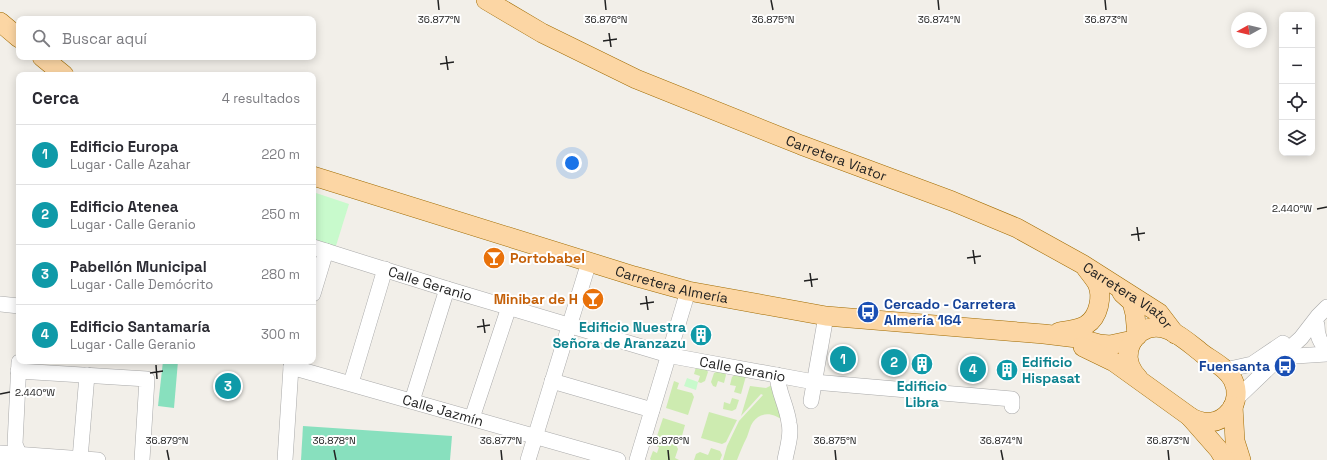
<!DOCTYPE html>
<html lang="es">
<meta charset="utf-8">
<style>
body{margin:0;font-family:"Space Grotesk",sans-serif;background:#f7f7f7;color:#2b2b33}
.controls{position:absolute;right:12px;top:12px;display:grid;overflow:hidden;border-radius:8px;box-shadow:0 2px 10px #0003}
.controls button{width:36px;height:36px;display:grid;place-items:center;padding:0;border:0;border-bottom:1px solid #e1e1e2;background:#fff;color:#2b2b33;font:20px sans-serif}
.compass{position:absolute;left:1231px;top:12px;width:36px;height:36px;border-radius:50%;background:#fff;box-shadow:0 2px 10px #0003;rotate:262deg}
.you{position:absolute;left:572px;top:163px;width:14px;height:14px;margin:-10px;border:3px solid #fff;border-radius:50%;background:#1a73e8;box-shadow:0 0 0 6px #1a73e833}
.badge{display:grid;place-items:center;width:26px;height:26px;border-radius:50%;background:#b45309;color:#fff;font-size:13px;font-weight:700}
.pin{position:absolute;translate:-50% -50%;border:2px solid #fff;box-shadow:0 1px 4px #0006}
.list{margin:0;padding:0;list-style:none}
h2{display:flex;justify-content:space-between;align-items:center;height:52px;margin:0;padding:0 16px;font-size:17px}
h2 small{font-size:13px;font-weight:400;color:#7c7c81}
.list li{display:grid;grid-template-columns:26px 1fr auto;gap:12px;align-items:center;box-sizing:border-box;height:60px;padding:0 16px;border-top:1px solid #e1e1e2}
.list b{display:block;font-size:15px;white-space:nowrap}
.list p{margin:0;font-size:13px;white-space:nowrap;color:#7c7c81}
.list em{font-size:13px;font-style:normal;color:#7c7c81}
.icon{flex:none;width:22px;height:22px;fill:none;stroke:currentColor;stroke-width:2;stroke-linecap:round;stroke-linejoin:round}
.map{position:relative;flex:none;width:1327px;height:460px;overflow:hidden}
.search{position:absolute;background:#fff;box-shadow:0 2px 10px #0003;left:16px;top:16px;width:300px;height:44px;display:flex;align-items:center;gap:10px;box-sizing:border-box;padding:0 14px;border-radius:8px;color:#7c7c81;font-size:15px}
.panel{position:absolute;background:#fff;box-shadow:0 2px 10px #0003;left:16px;top:72px;width:300px;height:292px;border-radius:8px}
.map>svg:first-child{display:block}
.grass{fill:#cdebb0}
.park{fill:#c8facc}
.pitch{fill:#88e0be}
.lines{fill:none;stroke-linecap:round;stroke-linejoin:round}
.minor-casing{stroke:#a9a9a9;stroke-width:16}
.major-casing{stroke:#a06b00;stroke-width:20}
.minor{stroke:#fff;stroke-width:15}
.major{stroke:#fcd6a4;stroke-width:19}
.ticks{fill:none;stroke:#222;stroke-width:1.5}
.labels{text-anchor:middle;stroke-width:4;stroke-linejoin:round;paint-order:stroke}
.street-label{font-size:14px;fill:#222;stroke:#fff}
.food-label{font-size:14px;font-weight:bold;fill:#c56008;stroke:#fff;text-anchor:start}
.transit-label{font-size:14px;font-weight:bold;fill:#164399;stroke:#fff;text-anchor:start}
.culture-label{font-size:14px;font-weight:bold;fill:#0d838f;stroke:#fff;text-anchor:end}
.ticks-label{font-size:10px;text-anchor:middle;fill:#222;stroke:#fff;stroke-width:4;stroke-linejoin:round;paint-order:stroke}
</style>
<div class="map">
<svg width="1327" height="460" viewBox="0 0 1327 460">
<rect width="100%" height="100%" fill="#f2efe9"/>
<g class="grass">
<path d="M696 367 706 369 708 372 705 381 701 383 698 382 700 376 694 374Z"/>
<path d="M718 371 725 372 726 375 724 383 718 381 716 387 713 386 711 382 714 373Z"/>
<path d="M736 374 746 376 741 394 734 392 736 386 730 385 732 377Z"/>
<path d="M674 381 679 383 677 389 692 393 694 397 688 415 666 408Z"/>
<path d="M774 384 783 421C774 413 761 411 753 422 750 426 749 432 747 437 743 445 740 452 737 460H723L727 446 739 421 763 395 761 394 741 416 750 386 766 388Z"/>
<path d="M732 398 739 400 736 409 732 411 723 409 724 402 730 404Z"/>
<path d="M709 412 737 420 726 442 722 444 701 438Z"/>
<path d="M663 418 685 425 680 443 676 445 678 449 675 458 679 460H651L650 459 653 451 657 453 659 447 654 445Z"/>
<path d="M711 448 720 451 722 455 720 460H694L696 454 700 452 708 455Z"/>
</g>
<g class="park">
<path d="M313 192 349 204 335 249 313 242Z"/>
<path d="M687 378 698 382 696 390 684 386Z"/>
</g>
<g class="pitch">
<path d="M163 361H178L174 408 158 406Z"/>
<path d="M303 426 452 436 450 460H301Z"/>
</g>
<g class="lines">
<g class="minor-casing">
<g id="minor">
<path id="s1" d="M313 247 447 289 672 356 814 382 1012 399V406"/>
<path d="M313 294 326 251"/>
<path d="M0 304 19 306"/>
<path d="M1317 325C1317 336 1320 342 1327 350"/>
<path d="M1280 357 1327 354"/>
<path id="s2" d="M291 367 618 460"/>
<path d="M1225 370 1252 364 1283 343"/>
<path d="M18 371 147 379 142 460"/>
<path d="M777 375C778 392 787 406 789 423 792 435 787 448 785 460"/>
<path d="M552 381 652 410"/>
<path d="M351 383 385 269"/>
<path d="M1235 400 1280 357 1301 338 1318 316 1327 307"/>
<path d="M412 401 447 289"/>
<path d="M811 401 826 316"/>
<path d="M472 418 509 307"/>
<path d="M0 453 98 460"/>
<path d="M80 459 87 375"/>
<path d="M19 460V454L15 444 19 362"/>
<path d="M285 460 291 367 293 361"/>
<path d="M528 460 589 262"/>
<path d="M637 460 688 291"/>
</g>
</g>
<g class="major-casing">
<g id="major">
<path id="s3" d="M486 0 542 33 636 79 801 145 952 201 1017 228 1082 264 1159 313 1175 334"/>
<path d="M0 22 19 38"/>
<path d="M42 57 64 75"/>
<path id="s4" d="M313 176 634 276 688 291 826 316 1044 334 1077 338 1099 344 1110 345 1133 340"/>
<path d="M1122 293 1132 302 1135 314 1137 336"/>
<path d="M1059 332C1068 330 1079 330 1086 325 1099 317 1103 296 1097 283 1094 278 1089 272 1086 268"/>
<path d="M1083 347 1114 362 1189 416C1202 425 1219 425 1230 411 1237 403 1238 390 1233 380 1227 368 1213 361 1203 354 1186 341 1163 317 1141 332 1135 336 1131 342 1129 349 1126 361 1131 371 1139 379"/>
<path d="M1233 406 1235 441 1241 460"/>
<path d="M1190 417 1219 450 1225 460"/>
</g>
</g>
<use href="#minor" class="minor"/>
<use href="#major" class="major"/>
</g>
<path class="ticks" d="M438 0 439 10M605 0 606 10M771 0 773 10M938 0 939 10M1105 0 1106 10M609 33 611 47M603 41 617 39M446 56 448 70M440 64 454 62M1317 209 1327 207M1137 227 1139 241M1131 235 1145 233M973 250 975 264M967 258 981 256M810 273 812 287M804 281 818 279M646 296 648 310M640 304 654 302M483 319 485 333M477 327 490 325M156 365 157 379M150 373 163 371M0 394 10 392M167 450 169 460M334 450 336 460M501 450 502 460M668 450 669 460M835 450 836 460M1001 450 1003 460M1168 450 1169 460"/>
<defs>
<g id="bar-disc" transform="scale(1.15)"><circle r="9.5" fill="#e8710a" stroke="#fff"/><path d="M-6-5H6L.8 .8V4.5H3.5V6h-7V4.5H-.8V.8Z" fill="#fff"/></g>
<g id="bus-disc" transform="scale(1.15)"><circle r="9.5" fill="#1a4fb4" stroke="#fff"/><path d="M-5-6H5V4H4V6H2V4H-2V6H-4V4H-5ZM-3.5-4V0h7V-4ZM-3.5 1.2v1.5H-2V1.2ZM2 1.2v1.5H3.5V1.2Z" fill="#fff"/></g>
<g id="building-disc" transform="scale(1.15)"><circle r="9.5" fill="#0f9aa8" stroke="#fff"/><path d="M-4-6H4V6H1V3H-1V6H-4ZM-2.5-4.3h1.7v1.8h-1.7ZM.8-4.3h1.7v1.8H.8ZM-2.5-1h1.7V.8h-1.7ZM.8-1h1.7V.8H.8Z" fill="#fff"/></g>
</defs>
<g fill-rule="evenodd">
<use href="#bar-disc" x="494" y="258"/>
<use href="#bar-disc" x="593" y="299"/>
<use href="#bus-disc" x="868" y="312"/>
<use href="#building-disc" x="701" y="335"/>
<use href="#building-disc" x="922" y="364"/>
<use href="#bus-disc" x="1285" y="366"/>
<use href="#building-disc" x="1007" y="370"/>
</g>
<g class="labels">
<g class="street-label">
<text dy="5" stroke="none"><textPath href="#s3" startOffset="385">Carretera Viator</textPath></text>
<text dy="5" stroke="none"><textPath href="#s1" startOffset="123">Calle Geranio</textPath></text>
<text dy="5" stroke="none"><textPath href="#s4" startOffset="375">Carretera Almería</textPath></text>
<text dy="5" stroke="none"><textPath href="#s3" startOffset="709">Carretera Viator</textPath></text>
<text dy="5" stroke="none"><textPath href="#s1" startOffset="447">Calle Geranio</textPath></text>
<text dy="5" stroke="none"><textPath href="#s2" startOffset="158">Calle Jazmín</textPath></text>
</g>
<g class="food-label">
<text x="510" y="263">Portobabel</text>
<text x="578" y="304" text-anchor="end">Minibar de H</text>
</g>
<g class="transit-label">
<text x="884" y="309">Cercado - Carretera<tspan x="884" dy="16">Almería 164</tspan></text>
<text x="1270" y="371" text-anchor="end">Fuensanta</text>
</g>
<g class="culture-label">
<text x="686" y="332">Edificio Nuestra<tspan x="686" dy="16">Señora de Aranzazu</tspan></text>
<text x="1022" y="367" text-anchor="start">Edificio<tspan x="1022" dy="16">Hispasat</tspan></text>
<text x="922" y="391" text-anchor="middle">Edificio<tspan x="922" dy="16">Libra</tspan></text>
</g>
</g>
<g class="ticks-label">
<text x="439" y="23">36.877°N</text>
<text x="606" y="23">36.876°N</text>
<text x="773" y="23">36.875°N</text>
<text x="939" y="23">36.874°N</text>
<text x="1106" y="23">36.873°N</text>
<text x="1292" y="212">2.440°W</text>
<text x="35" y="396">2.440°W</text>
<text x="167" y="444">36.879°N</text>
<text x="334" y="444">36.878°N</text>
<text x="501" y="444">36.877°N</text>
<text x="668" y="444">36.876°N</text>
<text x="835" y="444">36.875°N</text>
<text x="1001" y="444">36.874°N</text>
<text x="1168" y="444">36.873°N</text>
</g>
</svg>
<div class="controls">
<button>+</button>
<button>−</button>
<button><svg class="icon" aria-label="locate" viewBox="0 0 24 24"><circle cx="12" cy="12" r="6"/><path d="M12 2v4M12 18v4M2 12h4M18 12h4"/></svg></button>
<button><svg class="icon" aria-label="layers" viewBox="0 0 24 24"><path d="M12 4l9 5-9 5-9-5zM3 14l9 5 9-5"/></svg></button>
</div>
<svg class="compass" viewBox="-18 -18 36 36"><path d="M0-13l5 13h-10z" fill="#e53935"/><path d="M0 13l5-13h-10z" fill="#7c7c81"/></svg>
<div class="you"></div>
<div class="pin badge" style="left:843px;top:359px;background:#0f9aa8">1</div>
<div class="pin badge" style="left:894px;top:362px;background:#0f9aa8">2</div>
<div class="pin badge" style="left:228px;top:386px;background:#0f9aa8">3</div>
<div class="pin badge" style="left:973px;top:369px;background:#0f9aa8">4</div>
<div class="search"><svg class="icon" aria-label="search" viewBox="0 0 24 24"><circle cx="10" cy="10" r="6"/><path d="M15 15l6 6"/></svg>Buscar aquí</div>
<section class="panel">
<h2>Cerca<small>4 resultados</small></h2>
<ul class="list">
<li><span class="badge" style="background:#0f9aa8">1</span><div><b>Edificio Europa</b><p>Lugar · Calle Azahar</p></div><em>220 m</em></li>
<li><span class="badge" style="background:#0f9aa8">2</span><div><b>Edificio Atenea</b><p>Lugar · Calle Geranio</p></div><em>250 m</em></li>
<li><span class="badge" style="background:#0f9aa8">3</span><div><b>Pabellón Municipal</b><p>Lugar · Calle Demócrito</p></div><em>280 m</em></li>
<li><span class="badge" style="background:#0f9aa8">4</span><div><b>Edificio Santamaría</b><p>Lugar · Calle Geranio</p></div><em>300 m</em></li>
</ul>
</section>
</div>
